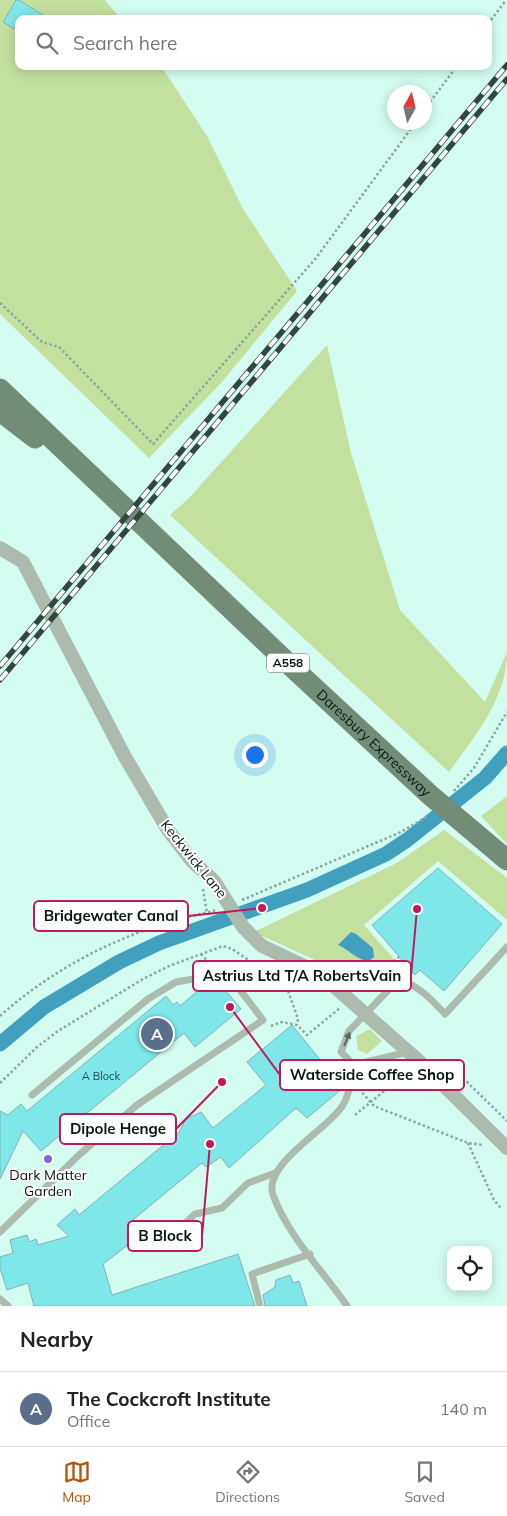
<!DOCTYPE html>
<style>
body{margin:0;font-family:Mulish,sans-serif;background:#f6f6f6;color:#202124}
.controls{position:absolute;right:15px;bottom:15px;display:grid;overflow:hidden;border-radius:10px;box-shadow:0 2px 12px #0003}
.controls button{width:45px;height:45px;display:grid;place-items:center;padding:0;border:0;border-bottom:1px solid #e0e0e0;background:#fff;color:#202124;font:25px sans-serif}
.compass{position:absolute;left:387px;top:85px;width:45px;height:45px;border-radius:50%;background:#fff;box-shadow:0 2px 12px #0003;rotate:8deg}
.you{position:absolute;left:254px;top:754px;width:18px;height:18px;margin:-12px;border:4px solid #fff;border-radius:50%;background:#1a73e8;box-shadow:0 0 0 8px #1a73e833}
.badge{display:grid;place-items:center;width:32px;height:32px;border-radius:50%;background:#b45309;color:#fff;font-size:16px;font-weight:700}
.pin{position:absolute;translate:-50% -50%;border:2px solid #fff;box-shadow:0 1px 5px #0006}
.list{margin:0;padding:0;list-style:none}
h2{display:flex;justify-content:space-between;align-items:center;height:65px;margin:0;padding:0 20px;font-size:21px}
h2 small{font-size:16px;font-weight:400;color:#757577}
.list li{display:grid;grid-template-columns:32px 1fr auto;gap:15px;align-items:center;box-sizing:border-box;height:75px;padding:0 20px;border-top:1px solid #e0e0e0}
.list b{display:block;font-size:19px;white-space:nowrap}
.list p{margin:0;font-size:16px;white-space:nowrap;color:#757577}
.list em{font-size:16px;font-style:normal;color:#757577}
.icon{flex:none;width:28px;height:28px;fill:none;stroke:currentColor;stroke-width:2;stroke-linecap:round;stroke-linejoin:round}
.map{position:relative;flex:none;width:507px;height:1306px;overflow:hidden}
.search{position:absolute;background:#fff;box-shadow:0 2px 12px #0003;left:15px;right:15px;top:15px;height:55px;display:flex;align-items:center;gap:12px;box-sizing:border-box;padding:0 18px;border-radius:10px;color:#757577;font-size:19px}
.sheet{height:140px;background:#fff}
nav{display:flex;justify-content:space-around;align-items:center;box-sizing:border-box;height:70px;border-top:1px solid #e0e0e0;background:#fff;font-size:14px;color:#757577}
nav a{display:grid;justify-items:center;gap:2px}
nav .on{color:#b45309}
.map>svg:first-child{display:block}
.green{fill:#c3e09f}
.water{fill:#40a0bd}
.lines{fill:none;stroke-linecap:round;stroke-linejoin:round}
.canal{stroke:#40a0bd;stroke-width:15}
.building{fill:#7ee7ea;stroke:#84b1b2}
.path{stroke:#88a99f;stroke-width:2.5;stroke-dasharray:2.5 2.5;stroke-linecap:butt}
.service{stroke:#adbbaf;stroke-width:7}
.minor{stroke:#adbbaf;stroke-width:14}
.primary{stroke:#738c78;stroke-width:21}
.rail-casing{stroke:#314740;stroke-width:5.5}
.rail{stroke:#fff;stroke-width:4;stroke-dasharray:11;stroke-linecap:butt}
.oneway{fill:#5a6860}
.poi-dot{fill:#8465e0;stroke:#fff;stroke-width:2}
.labels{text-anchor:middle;stroke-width:4;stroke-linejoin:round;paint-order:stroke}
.number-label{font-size:11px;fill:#244a47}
.shield{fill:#fff;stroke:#515c58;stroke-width:1}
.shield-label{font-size:12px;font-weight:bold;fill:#061611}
.street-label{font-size:14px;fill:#061611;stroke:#fff}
.poi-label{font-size:14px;fill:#061611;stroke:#fff}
.leader{fill:none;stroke:#c2185b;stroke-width:2}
.callout-dot{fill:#c2185b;stroke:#fff;stroke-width:2}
.callout{fill:#fff;stroke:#c2185b;stroke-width:2}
.callout-label{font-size:15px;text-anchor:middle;font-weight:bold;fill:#061611}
</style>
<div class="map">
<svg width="507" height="1306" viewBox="0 0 507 1306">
<rect width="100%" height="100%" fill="#d2fdf0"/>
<g class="green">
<path d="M0 0H105L121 19H19V66H161L207 136 243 209 297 291 221 383 149 458 0 314Z"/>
<path d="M327 345 351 453 400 610 485 702 507 652C507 698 475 736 449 772L170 515 188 499Z"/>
<path d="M507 796V844L481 816Z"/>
<path d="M444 830 507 878V920L438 861 364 925 400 966 368 974 341 972 254 932 397 863Z"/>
<path d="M370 1029 382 1041 367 1054 358 1050 356 1036Z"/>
</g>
<path class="water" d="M351 932 356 934 373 948 374 957 369 961C356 960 350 950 338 945Z"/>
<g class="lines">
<path class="canal" d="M0 1044 44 1007 119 962 159 943 307 890 386 854 407 840 485 778 507 753"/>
</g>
<g class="building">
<path d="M16 0H19L49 19H19V32L3 22Z"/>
<path d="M438 868 502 924 444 991 420 970 415 975 372 925Z"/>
<path d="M207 983 213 990 220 984 241 1009 195 1047 184 1033 41 1151 23 1131 0 1179V1111L8 1115 21 1104 27 1111 166 996 173 1005 177 1002 180 1006Z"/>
<path d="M292 1025 343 1088 307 1118 296 1108 229 1168 221 1157 206 1167 202 1163 129 1223 141 1235 103 1264 112 1295 238 1254 255 1306H34L28 1283 7 1290 0 1268V1257L13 1253 10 1240 27 1235 29 1242 36 1239 38 1245 69 1236 57 1225 75 1209 79 1215 179 1132 186 1119 201 1112 213 1128 266 1085 247 1062Z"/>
<path d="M290 1275 293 1283 299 1281 307 1306H265L263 1295 275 1287 276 1280Z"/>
</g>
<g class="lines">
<g class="path">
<path d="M488 24 506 0"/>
<path d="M424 110 457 66"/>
<path d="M0 303 42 342 59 347 153 444 316 258 416 122"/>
<path d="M454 791 474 768 507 712"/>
<path d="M203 889 207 913"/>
<path d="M242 900 401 832 428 816"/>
<path d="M201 954 212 966"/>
<path d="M360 991 399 957"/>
<path d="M0 1016C49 972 109 940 172 921 186 917 202 914 216 910"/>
<path d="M271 1026 282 1022 297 1025 307 1035 340 1008"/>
<path d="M0 1083 37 1047 58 1031 143 979 169 966 223 946 232 949 286 985 298 1019 297 1025"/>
<path d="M463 1086 467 1082 507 1121"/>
<path d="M359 1089 374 1106 468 1143 484 1145"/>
<path d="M355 1115 410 1070"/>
<path d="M468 1143 494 1200 501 1208"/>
</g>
<g class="service">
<path d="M354 1065 341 1052 349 1031 397 981C416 982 432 1000 445 1014L507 947"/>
<path d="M354 1065 408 1052"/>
<path d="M0 1232 80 1154 137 1105 263 1020 227 973 176 982 148 999 32 1095"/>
<path d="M162 1245 195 1214 222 1208 248 1183 275 1173"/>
<path d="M0 1299 8 1306"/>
<path d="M260 1306 252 1274 310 1254"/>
<path d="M347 1306C323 1271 288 1236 273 1195 262 1164 329 1129 343 1105 350 1095 351 1077 354 1065"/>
</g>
<path class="minor" d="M0 548 23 562 125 757 168 830 192 861 214 881 243 927 262 946 317 972 328 981 420 1062 507 1148"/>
<g class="primary">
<path id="s1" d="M0 389 293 668 430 795 507 860"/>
<path d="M0 411 35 438"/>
</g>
<g class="rail-casing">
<g id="rail">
<path d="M0 666 507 65"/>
<path d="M0 680 507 79"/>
</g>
</g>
<use href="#rail" class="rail"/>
</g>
<defs><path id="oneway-solid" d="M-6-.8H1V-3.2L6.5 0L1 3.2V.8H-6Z" transform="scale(1.25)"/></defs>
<use class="oneway" href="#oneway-solid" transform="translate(347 1039) rotate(-68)"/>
<circle class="poi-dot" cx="48" cy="1159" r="5"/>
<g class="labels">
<g class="number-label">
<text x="101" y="1080">A Block</text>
</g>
<rect class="shield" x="267" y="653.5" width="42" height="19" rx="4"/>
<g class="shield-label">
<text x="288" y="667">A558</text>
</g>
<g class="street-label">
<text dy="5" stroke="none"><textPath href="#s1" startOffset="515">Daresbury Expressway</textPath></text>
<text transform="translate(194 859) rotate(51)" y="5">Keckwick Lane</text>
</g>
<g class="poi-label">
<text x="48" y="1180">Dark Matter<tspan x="48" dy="16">Garden</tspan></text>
</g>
</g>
<path class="leader" d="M262 908L188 916M417 909L411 976M230 1007L280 1075M222 1082L176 1129M210 1144L202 1236"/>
<g class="callout-dot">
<circle cx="262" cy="908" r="5"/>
<circle cx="417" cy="909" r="5"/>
<circle cx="230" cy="1007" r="5"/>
<circle cx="222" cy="1082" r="5"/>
<circle cx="210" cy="1144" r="5"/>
</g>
<g class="callout">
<rect x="34" y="901" width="154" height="30" rx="5"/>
<rect x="193" y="961" width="218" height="30" rx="5"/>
<rect x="280" y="1060" width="184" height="30" rx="5"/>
<rect x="60" y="1114" width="116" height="30" rx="5"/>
<rect x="128" y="1221" width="74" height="30" rx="5"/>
</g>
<g class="callout-label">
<text x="111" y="921">Bridgewater Canal</text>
<text x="302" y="981">Astrius Ltd T/A RobertsVain</text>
<text x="372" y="1080">Waterside Coffee Shop</text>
<text x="118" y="1134">Dipole Henge</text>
<text x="165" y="1241">B Block</text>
</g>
</svg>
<div class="controls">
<button><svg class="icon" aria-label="locate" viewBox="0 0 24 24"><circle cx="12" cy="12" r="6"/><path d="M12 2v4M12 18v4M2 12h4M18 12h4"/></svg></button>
</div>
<svg class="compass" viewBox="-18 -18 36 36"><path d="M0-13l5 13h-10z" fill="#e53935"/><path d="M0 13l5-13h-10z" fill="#757577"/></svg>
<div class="you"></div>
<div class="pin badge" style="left:157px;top:1034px;background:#5c6f8a">A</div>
<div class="search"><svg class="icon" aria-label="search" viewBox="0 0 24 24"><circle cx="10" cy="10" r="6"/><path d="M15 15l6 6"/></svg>Search here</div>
</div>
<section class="sheet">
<h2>Nearby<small></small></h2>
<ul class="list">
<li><span class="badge" style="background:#5c6f8a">A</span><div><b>The Cockcroft Institute</b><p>Office</p></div><em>140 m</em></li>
</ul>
</section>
<nav>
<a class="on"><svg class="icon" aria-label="map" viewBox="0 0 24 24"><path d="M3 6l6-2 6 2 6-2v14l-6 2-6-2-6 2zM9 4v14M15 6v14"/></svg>Map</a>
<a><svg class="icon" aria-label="directions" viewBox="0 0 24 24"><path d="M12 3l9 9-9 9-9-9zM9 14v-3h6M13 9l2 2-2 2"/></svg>Directions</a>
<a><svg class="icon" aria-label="saved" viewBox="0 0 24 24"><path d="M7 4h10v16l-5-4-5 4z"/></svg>Saved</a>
</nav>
